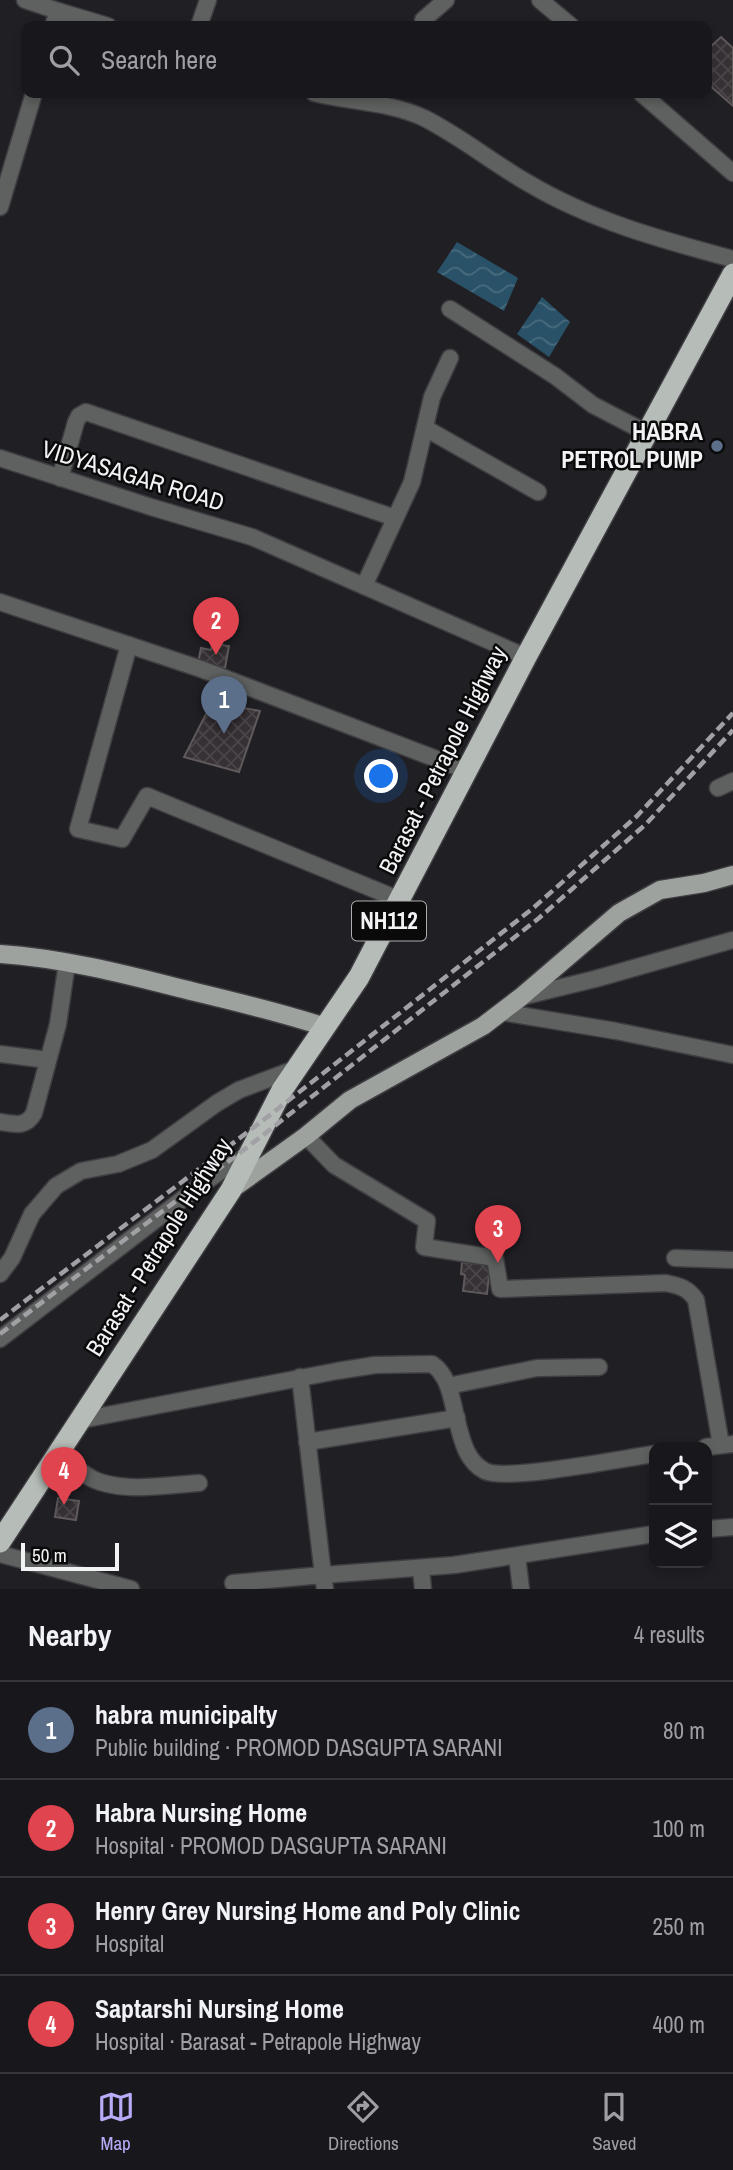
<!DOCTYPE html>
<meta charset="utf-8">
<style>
body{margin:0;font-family:"Archivo Narrow",sans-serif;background:#212024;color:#f1f3f6}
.controls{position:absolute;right:21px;bottom:21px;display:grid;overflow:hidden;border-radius:14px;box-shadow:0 4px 10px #0003}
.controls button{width:63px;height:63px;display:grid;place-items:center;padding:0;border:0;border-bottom:2px solid #36363a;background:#18171b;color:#f1f3f6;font:35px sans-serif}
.scale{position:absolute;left:21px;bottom:18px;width:98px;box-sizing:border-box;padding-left:7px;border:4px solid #f3f3f6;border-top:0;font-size:19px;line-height:24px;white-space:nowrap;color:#f3f3f6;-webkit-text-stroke:5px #0a0a0b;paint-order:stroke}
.you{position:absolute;left:382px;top:777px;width:24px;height:24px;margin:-18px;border:5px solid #fff;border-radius:50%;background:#1a73e8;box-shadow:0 0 0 10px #1a73e833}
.badge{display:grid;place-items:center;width:46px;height:46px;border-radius:50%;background:#b9abf7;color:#fff;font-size:23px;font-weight:700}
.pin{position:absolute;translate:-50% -58px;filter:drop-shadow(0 2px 4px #0008)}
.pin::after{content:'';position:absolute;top:37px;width:24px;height:21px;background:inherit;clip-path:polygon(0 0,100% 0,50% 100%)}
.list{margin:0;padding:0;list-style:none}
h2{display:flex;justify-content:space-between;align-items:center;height:91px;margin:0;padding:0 28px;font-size:30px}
h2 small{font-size:23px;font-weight:400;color:#9f9fa3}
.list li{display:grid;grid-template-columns:46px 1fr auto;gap:21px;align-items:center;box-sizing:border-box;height:98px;padding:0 28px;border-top:2px solid #36363a}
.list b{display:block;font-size:26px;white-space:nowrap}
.list p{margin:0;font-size:23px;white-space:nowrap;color:#9f9fa3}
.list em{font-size:23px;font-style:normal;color:#9f9fa3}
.icon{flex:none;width:38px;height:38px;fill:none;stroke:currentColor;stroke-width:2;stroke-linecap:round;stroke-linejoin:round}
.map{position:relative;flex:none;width:733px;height:1589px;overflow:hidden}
.search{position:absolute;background:#18171b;box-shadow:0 4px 10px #0003;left:21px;right:21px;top:21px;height:77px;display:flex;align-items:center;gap:18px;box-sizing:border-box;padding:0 24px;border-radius:14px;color:#9f9fa3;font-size:26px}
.sheet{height:483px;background:#18171b}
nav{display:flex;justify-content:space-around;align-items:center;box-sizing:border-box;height:98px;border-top:2px solid #36363a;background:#18171b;font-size:19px;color:#9f9fa3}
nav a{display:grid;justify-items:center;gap:4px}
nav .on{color:#b9abf7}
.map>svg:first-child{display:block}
.water{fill:url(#water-waves)}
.building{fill:url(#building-cross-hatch);stroke:#5f595c;stroke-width:2}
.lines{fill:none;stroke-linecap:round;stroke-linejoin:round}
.minor-casing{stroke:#3e3d41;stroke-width:19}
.major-casing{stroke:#3e3d41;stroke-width:21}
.highway-casing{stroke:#3e3d41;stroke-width:24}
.minor{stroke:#5e615f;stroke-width:16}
.major{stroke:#9da29e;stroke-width:18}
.highway{stroke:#b6bcb8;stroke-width:21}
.rail{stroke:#a1a0a4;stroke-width:4.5;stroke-dasharray:10 5;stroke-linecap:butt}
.service-dot{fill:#5c6f8a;stroke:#0a0a0b;stroke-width:2.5}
.labels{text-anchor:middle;stroke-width:5;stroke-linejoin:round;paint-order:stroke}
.shield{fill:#0a0a0b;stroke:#adadb0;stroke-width:2}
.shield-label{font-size:23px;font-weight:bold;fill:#f3f3f6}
.poi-label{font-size:24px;font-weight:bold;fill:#f3f3f6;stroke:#0a0a0b;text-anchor:end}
.street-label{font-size:24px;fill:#f3f3f6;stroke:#0a0a0b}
</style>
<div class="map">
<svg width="733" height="1589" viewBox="0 0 733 1589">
<defs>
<pattern id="water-waves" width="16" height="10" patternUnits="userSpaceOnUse" patternTransform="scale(1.75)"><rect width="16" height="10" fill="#295268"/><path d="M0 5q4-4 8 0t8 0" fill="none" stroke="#486b7e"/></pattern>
<pattern id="building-cross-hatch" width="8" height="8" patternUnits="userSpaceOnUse" patternTransform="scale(1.75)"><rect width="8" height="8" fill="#363134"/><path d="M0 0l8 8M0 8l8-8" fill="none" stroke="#4a4548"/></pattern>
</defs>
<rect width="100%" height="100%" fill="#201f24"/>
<g class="water">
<path d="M457 242 518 278 504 311 437 272Z"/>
<path d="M542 297 570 322 549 357 517 334Z"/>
</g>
<g class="building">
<path d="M721 37 733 48V106L707 83V50Z"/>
<path d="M214 633 224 635 222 645 229 646 225 668 198 663 201 648 211 650Z"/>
<path d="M212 702 260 711 239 772 184 757Z"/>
<path d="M462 1262 490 1265 487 1294 463 1291 465 1275 461 1274Z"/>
<path d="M58 1498 79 1501 76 1520 55 1517Z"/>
</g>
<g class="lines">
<g class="minor-casing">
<g id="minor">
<path d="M25 0 58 11"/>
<path d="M540 0 571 26"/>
<path d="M423 20 446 0"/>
<path d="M53 26 58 11 108 26"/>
<path d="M199 26 208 0"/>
<path d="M314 93C350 102 390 102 424 118 460 136 493 163 528 183 592 221 662 240 733 259"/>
<path d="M641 93 733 173"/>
<path d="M0 207 34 93"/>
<path d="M450 309 555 376 593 405 647 433"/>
<path d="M425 428 538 492"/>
<path d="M0 458 151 507 252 537 526 657"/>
<path d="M60 478 76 422 79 416 86 412 395 518"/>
<path d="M364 586 412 482 432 397 450 358"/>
<path d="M0 602 201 669 468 771"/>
<path d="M129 645 78 829 122 839 147 796 400 900"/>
<path d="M718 788 733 781"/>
<path d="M521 997 595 979 733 940"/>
<path d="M501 1012 616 1031 733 1055"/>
<path d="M0 1054 48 1060"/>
<path d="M0 1122C14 1124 26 1128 34 1113L58 1024 67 963"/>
<path d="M306 1136 334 1165 427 1221 424 1247 495 1258 500 1289 666 1283C680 1286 688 1288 696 1300L721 1445"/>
<path d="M675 1258 733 1260"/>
<path d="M0 1274 12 1258 32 1214 56 1186 81 1171 118 1164 152 1150 217 1103 239 1090 295 1069"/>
<path d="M0 1339 197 1188 229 1165 248 1157"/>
<path d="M300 1377 323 1575 454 1565 654 1534"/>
<path d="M448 1386 537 1368 599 1367"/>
<path d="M81 1420 337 1371 375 1365 432 1364C450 1376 452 1402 457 1421 462 1440 466 1461 485 1471 505 1482 625 1458 654 1454"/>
<path d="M307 1442 457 1418"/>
<path d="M706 1447 733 1444"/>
<path d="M58 1454C71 1463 84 1477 100 1482 131 1492 167 1485 199 1483"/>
<path d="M707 1529 733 1527"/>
<path d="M0 1554 131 1589"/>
<path d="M517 1556 521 1589"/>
<path d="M421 1569 423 1589"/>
<path d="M233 1583 323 1575 325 1589"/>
</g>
</g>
<g class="major-casing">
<g id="major">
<path d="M0 954C60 958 121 973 179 988 228 1000 277 1011 325 1027"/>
<path d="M232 1189 306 1136 350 1100 483 1026 521 997 619 913 660 890 704 883 733 875"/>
</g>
</g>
<g class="highway-casing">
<path id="highway" d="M0 1542 231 1190 282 1090 359 977 526 657 733 274"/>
</g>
<use href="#minor" class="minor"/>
<use href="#major" class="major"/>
<use href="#highway" class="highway"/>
<g class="rail">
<path d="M0 1320 270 1115 532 909 637 816 733 713"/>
<path d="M0 1334 258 1139 539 918 646 824 733 730"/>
</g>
</g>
<circle class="service-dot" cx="717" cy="446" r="7"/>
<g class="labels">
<rect class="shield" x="352" y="901.5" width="74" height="39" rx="5"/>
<g class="shield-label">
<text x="389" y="929">NH112</text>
</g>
<g class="poi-label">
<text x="703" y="440">HABRA<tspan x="703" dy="28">PETROL PUMP</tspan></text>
</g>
<g class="street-label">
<text transform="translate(133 476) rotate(17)" y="8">VIDYASAGAR ROAD</text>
<text transform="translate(443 760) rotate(-63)" y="8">Barasat - Petrapole Highway</text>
<text transform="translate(159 1247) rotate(-58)" y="8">Barasat - Petrapole Highway</text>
</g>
</g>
</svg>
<div class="controls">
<button><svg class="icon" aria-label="locate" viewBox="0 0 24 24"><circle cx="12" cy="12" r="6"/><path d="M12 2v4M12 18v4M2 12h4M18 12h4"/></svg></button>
<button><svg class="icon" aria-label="layers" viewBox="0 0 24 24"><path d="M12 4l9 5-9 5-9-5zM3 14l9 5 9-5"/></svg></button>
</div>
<div class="scale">50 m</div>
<div class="you"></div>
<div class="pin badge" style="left:224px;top:734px;background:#5c6f8a">1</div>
<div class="pin badge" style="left:216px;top:655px;background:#e0444e">2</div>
<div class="pin badge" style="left:498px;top:1263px;background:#e0444e">3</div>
<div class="pin badge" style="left:64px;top:1505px;background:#e0444e">4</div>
<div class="search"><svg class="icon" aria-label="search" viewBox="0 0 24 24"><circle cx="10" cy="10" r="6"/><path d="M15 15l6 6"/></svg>Search here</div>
</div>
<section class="sheet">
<h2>Nearby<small>4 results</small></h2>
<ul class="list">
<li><span class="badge" style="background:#5c6f8a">1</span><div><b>habra municipalty</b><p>Public building · PROMOD DASGUPTA SARANI</p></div><em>80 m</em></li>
<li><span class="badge" style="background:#e0444e">2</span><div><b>Habra Nursing Home</b><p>Hospital · PROMOD DASGUPTA SARANI</p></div><em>100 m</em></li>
<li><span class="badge" style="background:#e0444e">3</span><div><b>Henry Grey Nursing Home and Poly Clinic</b><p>Hospital</p></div><em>250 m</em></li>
<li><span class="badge" style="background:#e0444e">4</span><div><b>Saptarshi Nursing Home</b><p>Hospital · Barasat - Petrapole Highway</p></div><em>400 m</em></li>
</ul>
</section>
<nav>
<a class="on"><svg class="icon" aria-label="map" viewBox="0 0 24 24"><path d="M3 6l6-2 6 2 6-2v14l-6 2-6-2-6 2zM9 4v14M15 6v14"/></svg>Map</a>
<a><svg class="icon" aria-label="directions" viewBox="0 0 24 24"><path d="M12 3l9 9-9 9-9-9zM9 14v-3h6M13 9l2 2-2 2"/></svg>Directions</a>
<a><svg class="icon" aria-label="saved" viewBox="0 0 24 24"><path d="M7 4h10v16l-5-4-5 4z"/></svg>Saved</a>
</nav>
